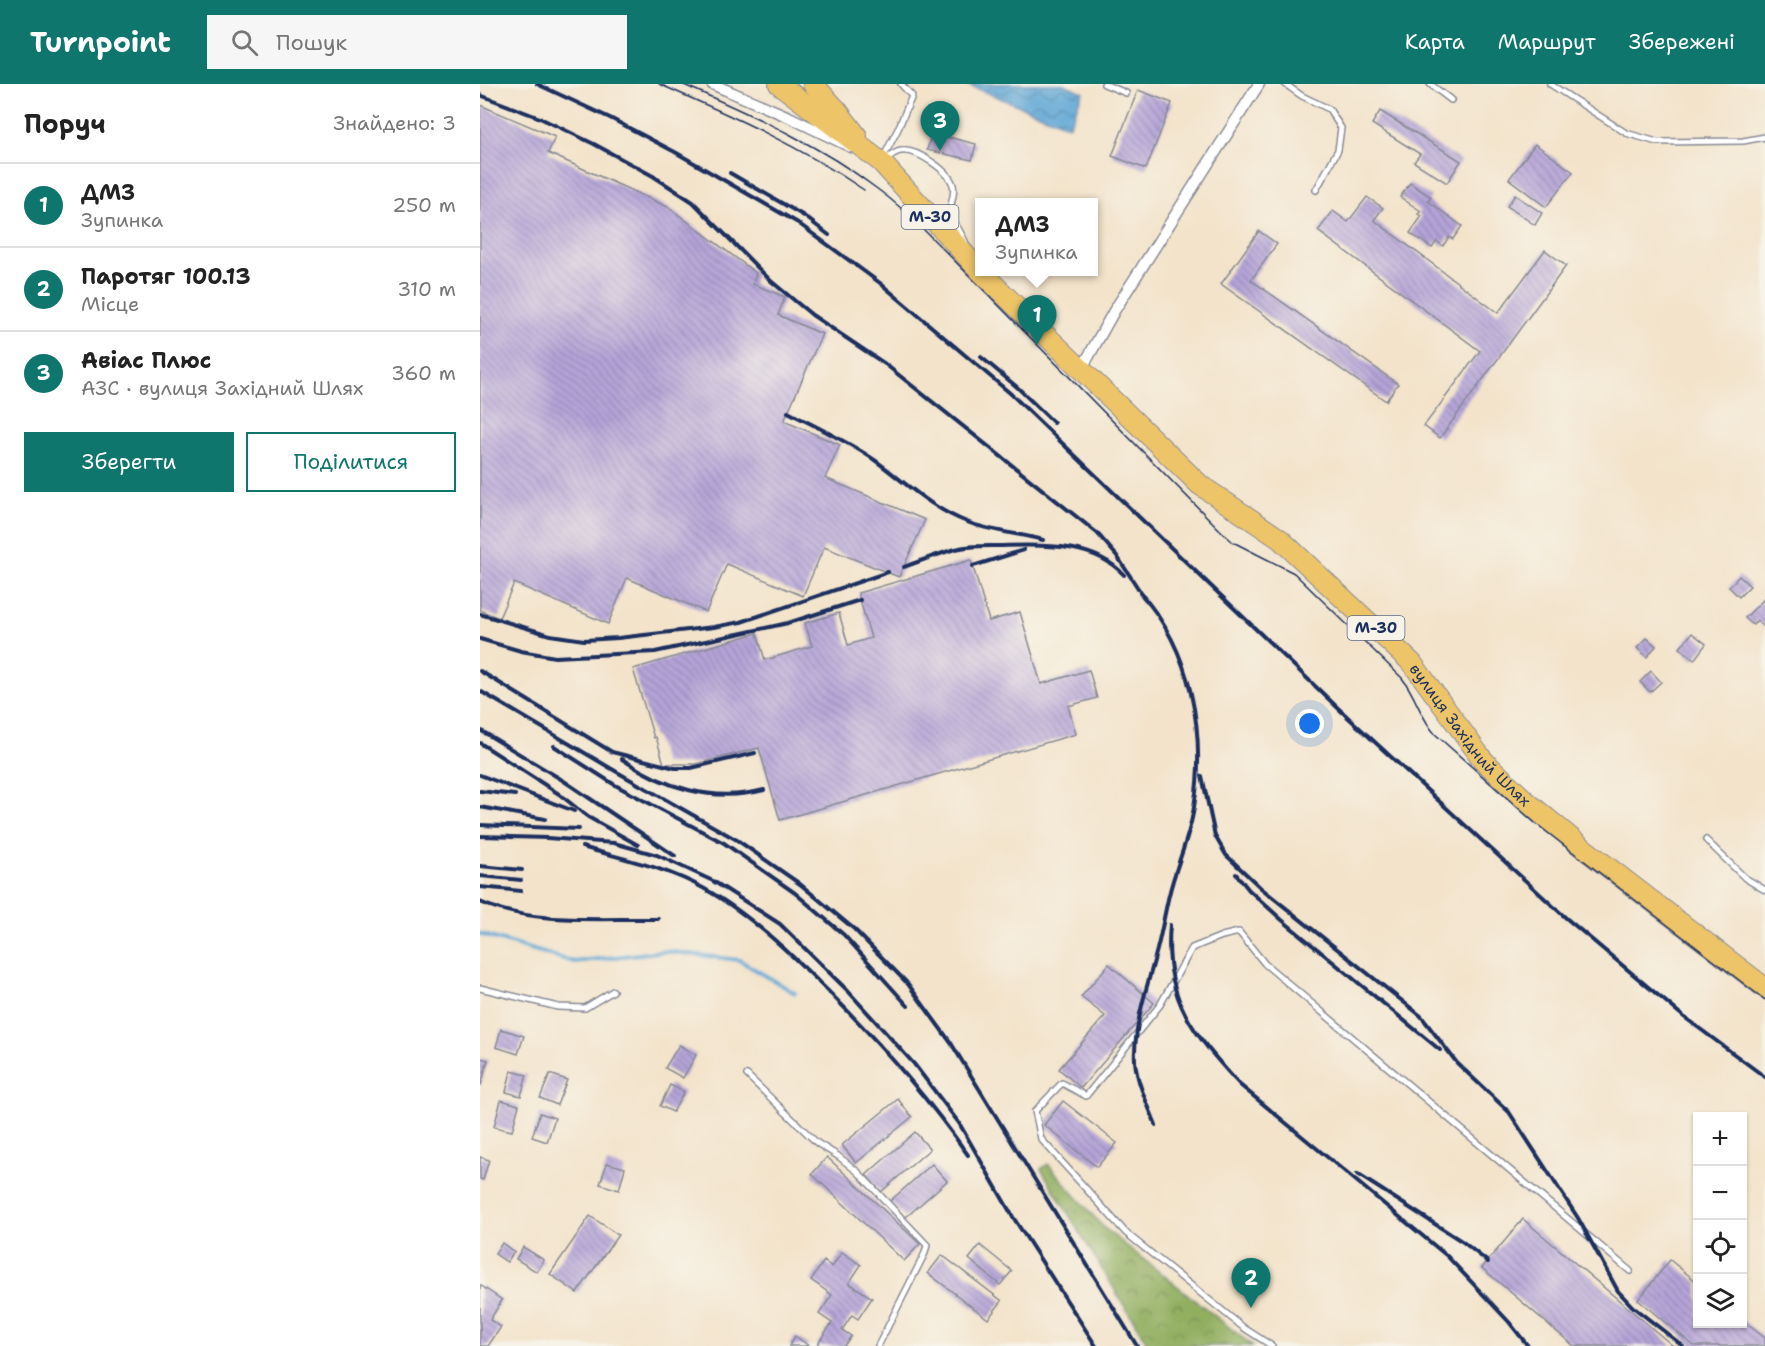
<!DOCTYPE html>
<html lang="uk">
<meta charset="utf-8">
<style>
body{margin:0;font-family:"Shantell Sans",sans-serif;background:#f6f6f6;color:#222}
.controls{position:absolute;right:18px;bottom:18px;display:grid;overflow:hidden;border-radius:0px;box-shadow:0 2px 4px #0004}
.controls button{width:54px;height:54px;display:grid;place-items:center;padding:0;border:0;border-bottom:2px solid #e0e0e0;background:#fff;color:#222;font:30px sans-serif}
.you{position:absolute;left:830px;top:640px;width:21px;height:21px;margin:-15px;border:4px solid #fff;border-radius:50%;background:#1a73e8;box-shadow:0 0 0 9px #1a73e833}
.badge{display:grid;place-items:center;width:39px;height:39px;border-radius:50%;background:#0f766e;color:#fff;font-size:20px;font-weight:700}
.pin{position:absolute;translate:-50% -50px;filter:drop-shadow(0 2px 3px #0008)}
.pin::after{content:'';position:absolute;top:32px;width:21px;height:18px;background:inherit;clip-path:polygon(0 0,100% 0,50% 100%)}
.popup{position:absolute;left:495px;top:114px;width:123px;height:78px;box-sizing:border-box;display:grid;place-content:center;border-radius:0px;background:#fff;filter:drop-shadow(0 2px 4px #0005);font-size:20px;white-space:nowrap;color:#767676}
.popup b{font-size:22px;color:#222}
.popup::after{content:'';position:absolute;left:50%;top:100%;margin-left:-12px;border:12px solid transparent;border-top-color:#fff}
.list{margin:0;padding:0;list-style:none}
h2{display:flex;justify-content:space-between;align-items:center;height:78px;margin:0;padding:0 24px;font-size:26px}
h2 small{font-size:20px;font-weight:400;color:#767676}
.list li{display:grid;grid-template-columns:39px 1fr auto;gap:18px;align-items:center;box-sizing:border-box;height:84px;padding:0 24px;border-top:2px solid #e0e0e0}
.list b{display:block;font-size:22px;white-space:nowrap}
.list p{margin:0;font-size:20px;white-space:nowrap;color:#767676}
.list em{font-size:20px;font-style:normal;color:#767676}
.actions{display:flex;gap:12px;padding:18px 24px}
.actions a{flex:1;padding:14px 0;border:2px solid #0f766e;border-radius:0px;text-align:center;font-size:21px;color:#0f766e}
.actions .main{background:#0f766e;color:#fff}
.icon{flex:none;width:33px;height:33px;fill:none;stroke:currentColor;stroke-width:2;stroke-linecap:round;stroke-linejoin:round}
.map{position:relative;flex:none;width:1285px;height:1262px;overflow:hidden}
header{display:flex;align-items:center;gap:36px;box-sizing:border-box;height:84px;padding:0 30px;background:#0f766e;color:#fff}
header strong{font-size:28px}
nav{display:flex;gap:33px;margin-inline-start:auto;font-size:21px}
.search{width:420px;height:54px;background:#f6f6f6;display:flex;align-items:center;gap:15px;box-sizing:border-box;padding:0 21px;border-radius:0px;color:#767676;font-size:22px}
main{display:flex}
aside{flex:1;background:#fff}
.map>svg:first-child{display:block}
.forest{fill:url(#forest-crowns);stroke:#566f60;stroke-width:1.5}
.water{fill:url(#water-waves);stroke:#3e6b9a;stroke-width:1.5}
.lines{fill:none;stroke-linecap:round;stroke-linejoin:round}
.stream{stroke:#60a7d6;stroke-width:4}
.building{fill:url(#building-back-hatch)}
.lane-casing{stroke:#878994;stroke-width:8}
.street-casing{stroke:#878994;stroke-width:13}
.highway-casing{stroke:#878994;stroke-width:22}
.lane{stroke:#fff;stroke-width:5}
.street{stroke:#fff;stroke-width:10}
.highway{stroke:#eec469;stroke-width:20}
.tram{stroke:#1b2f5e;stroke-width:1.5}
.rail{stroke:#1b2f5e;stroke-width:4}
.labels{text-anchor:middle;stroke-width:4.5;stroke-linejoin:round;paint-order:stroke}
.shield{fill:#f7f3e8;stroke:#5d6a87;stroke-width:1.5}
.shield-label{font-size:15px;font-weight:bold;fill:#1b2f5e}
.street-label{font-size:16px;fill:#1b2f5e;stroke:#f7f3e8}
</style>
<header>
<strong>Turnpoint</strong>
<div class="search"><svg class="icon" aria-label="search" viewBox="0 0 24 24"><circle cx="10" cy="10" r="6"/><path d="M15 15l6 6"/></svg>Пошук</div>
<nav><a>Карта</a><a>Маршрут</a><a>Збережені</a></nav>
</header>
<main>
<aside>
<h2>Поруч<small>Знайдено: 3</small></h2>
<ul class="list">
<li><span class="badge">1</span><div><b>ДМЗ</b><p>Зупинка</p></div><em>250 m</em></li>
<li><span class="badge">2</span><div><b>Паротяг 100.13</b><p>Місце</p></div><em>310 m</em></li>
<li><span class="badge">3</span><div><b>Авіас Плюс</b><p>АЗС · вулиця Західний Шлях</p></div><em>360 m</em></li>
</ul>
<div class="actions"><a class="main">Зберегти</a><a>Поділитися</a></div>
</aside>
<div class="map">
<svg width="1285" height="1262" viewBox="0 0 1285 1262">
<defs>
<pattern id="forest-crowns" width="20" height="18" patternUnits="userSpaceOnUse" patternTransform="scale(1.5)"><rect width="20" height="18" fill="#92af61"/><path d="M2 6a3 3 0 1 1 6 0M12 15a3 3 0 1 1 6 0" fill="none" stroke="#768f53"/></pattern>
<pattern id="water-waves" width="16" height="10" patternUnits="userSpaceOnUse" patternTransform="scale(1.5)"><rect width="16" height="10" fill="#60a7d6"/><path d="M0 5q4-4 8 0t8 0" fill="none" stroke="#4e88b1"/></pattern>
<pattern id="building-back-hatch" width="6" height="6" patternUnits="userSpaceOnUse" patternTransform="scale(1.5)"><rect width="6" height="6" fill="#b5a4d8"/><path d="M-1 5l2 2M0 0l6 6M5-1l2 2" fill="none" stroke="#9286b2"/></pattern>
</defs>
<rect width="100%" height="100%" fill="#f7f3e8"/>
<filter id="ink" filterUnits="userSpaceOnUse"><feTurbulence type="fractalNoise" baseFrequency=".0167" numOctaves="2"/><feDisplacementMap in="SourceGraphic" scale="12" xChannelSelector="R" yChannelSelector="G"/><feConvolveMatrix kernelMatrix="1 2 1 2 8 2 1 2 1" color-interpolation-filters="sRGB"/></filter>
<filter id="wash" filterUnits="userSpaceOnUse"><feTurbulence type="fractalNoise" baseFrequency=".008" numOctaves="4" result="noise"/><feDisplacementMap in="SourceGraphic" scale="24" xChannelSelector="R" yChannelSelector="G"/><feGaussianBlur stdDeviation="1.35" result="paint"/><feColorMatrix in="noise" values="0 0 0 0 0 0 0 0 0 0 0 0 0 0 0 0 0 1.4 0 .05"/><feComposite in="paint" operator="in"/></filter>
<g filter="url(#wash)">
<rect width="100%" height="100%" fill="#f3e3ca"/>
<path class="forest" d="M568 1080 624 1144 773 1262H669L561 1085Z"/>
<path class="water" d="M485 0H583L603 8 589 42Z"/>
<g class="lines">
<path class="stream" d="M0 850 94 878 185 867 259 876 315 909"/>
</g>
<g id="blocks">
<g class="building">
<path d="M658 6 692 19 666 85 632 72Z"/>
<path d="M0 21 75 53 68 69 188 123 276 189 273 200 305 213 298 231 342 250 304 337 360 361 345 394 445 436 419 493 344 463 323 512 247 480 226 528 147 494 128 540 34 499 19 534 0 526Z"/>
<path d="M900 27 981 77 967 99 934 78 940 70 892 40Z"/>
<path d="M452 49 496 60 492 76 447 66Z"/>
<path d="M1055 60 1093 88 1066 123 1029 95Z"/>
<path d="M930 99 951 113 948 117 982 142 973 155 969 153 963 162 957 157 952 164 930 149 942 132 938 130 941 127 920 113Z"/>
<path d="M1035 111 1062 129 1055 141 1027 122Z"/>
<path d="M887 113 903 124 894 136 1018 229 1065 166 1086 182 960 354 944 342 1000 267 838 147 853 127 868 138Z"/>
<path d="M779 147 797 160 771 196 918 300 906 317 741 200Z"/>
<path d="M491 476 509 537 540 528 561 600 609 586 617 614 588 622 596 650 300 736 279 664 215 680H184L176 653 174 654 153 585 277 549 285 576 332 562 325 539 359 529 368 561 391 554 378 509Z"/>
<path d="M1259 492 1270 502 1259 513 1249 503Z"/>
<path d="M1285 514V541L1283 542 1277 536 1273 541 1265 534Z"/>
<path d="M1212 549 1226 560 1214 576 1200 564Z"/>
<path d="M1167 554 1176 562 1167 573 1157 564Z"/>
<path d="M1171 587 1181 598 1170 608 1160 598Z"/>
<path d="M629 880 674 919 601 1004 579 985 625 932 601 913Z"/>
<path d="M21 945 44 952 38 970 16 963Z"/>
<path d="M199 961 216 971 203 994 185 984Z"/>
<path d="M0 974 8 976 1 1001H0Z"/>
<path d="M31 987 47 991 41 1012 26 1008Z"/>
<path d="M70 990 87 996 77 1021 60 1014Z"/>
<path d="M190 1001 204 1008 193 1028 180 1022Z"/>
<path d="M418 1015 432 1033 376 1079 362 1061Z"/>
<path d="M21 1016 39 1021 32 1047 14 1043Z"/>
<path d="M583 1017 637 1059 617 1083 564 1041Z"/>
<path d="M60 1029 75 1034 67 1058 52 1053Z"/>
<path d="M435 1048 450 1065 401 1108 386 1091Z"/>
<path d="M0 1073 9 1076 3 1096 0 1095Z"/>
<path d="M347 1073 440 1160 424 1177 332 1090Z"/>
<path d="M127 1079 145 1084 139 1106 120 1100Z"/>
<path d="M452 1080 467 1097 425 1134 410 1117Z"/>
<path d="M110 1132 138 1151 97 1209 70 1190Z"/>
<path d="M1043 1135 1193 1262H1094L1002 1184Z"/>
<path d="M22 1159 34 1168 27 1178 15 1170Z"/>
<path d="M500 1161 532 1187 520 1201 489 1175Z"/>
<path d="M43 1163 64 1176 57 1188 36 1175Z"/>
<path d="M362 1168 381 1181 369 1199 392 1214 378 1235 372 1231 362 1246 371 1252 364 1262H336L352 1239 339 1230 352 1211 331 1196 344 1177 352 1183Z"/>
<path d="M462 1171 522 1217 508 1235 448 1189Z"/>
<path d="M1190 1176 1218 1199V1240H1262V1236L1285 1254V1262H1214L1158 1216Z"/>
<path d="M0 1201 22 1216 10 1236 21 1243 8 1262H0Z"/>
<path d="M315 1252 329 1262H309Z"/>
</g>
</g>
</g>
<g filter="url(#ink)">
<use href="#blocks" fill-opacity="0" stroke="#878994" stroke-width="1.5"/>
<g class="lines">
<g class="lane-casing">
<g id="lane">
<path d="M624 0 646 9"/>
<path d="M805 0 822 12 849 25 861 44 858 66 836 106"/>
<path d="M950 0 971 16"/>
<path d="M1070 0 1146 49 1177 58 1263 57 1285 53"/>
<path d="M403 74 418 45 432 12 421 0"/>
<path d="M405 76C409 73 416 67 421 67 436 64 469 87 473 101 476 110 469 120 471 129 474 140 483 151 487 162"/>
<path d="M1226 756 1265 794 1285 806"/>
<path d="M0 904 78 923 105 924 133 907"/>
<path d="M267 991 337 1059 358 1072 378 1088 447 1161 445 1169 398 1262"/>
<path d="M792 1262 764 1244 646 1149 561 1055 555 1027 582 999 606 1012 680 921 712 864 742 852 759 848 785 880 1150 1187"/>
</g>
</g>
<g class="street-casing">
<g id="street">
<path d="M232 0 309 33 371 63"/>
<path d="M601 286 634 227 779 0"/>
</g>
</g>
<g class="highway-casing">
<g id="highway">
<path d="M299 0 401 78 500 187"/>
<path d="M333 0 357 26 377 52"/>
<path id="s1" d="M501 188 720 401 800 455 932 579 1003 676 1046 717 1103 764 1285 904"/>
</g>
</g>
<use href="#lane" class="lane"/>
<use href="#street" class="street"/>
<use href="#highway" class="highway"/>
<g class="tram">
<path d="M179 0C250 31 320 62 384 106"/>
<path d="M202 0C269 30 337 59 396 104 421 122 442 144 464 166L744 450 753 458 814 489 922 594C936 612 940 633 955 650L1055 739 1285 916"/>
</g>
<g class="rail">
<path d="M57 0 130 34 195 68 318 139 400 199 531 310 859 625 1086 834 1204 933 1285 993"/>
<path d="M0 11 60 34 114 60 173 92 213 118 291 197 332 231 405 280 617 449 637 472 665 515"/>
<path d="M250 89 324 132 349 151"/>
<path d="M501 273 537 303 574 339"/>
<path d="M308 328C338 344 369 358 396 377 426 399 452 425 487 438 512 448 538 449 563 456"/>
<path d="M493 482 544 466"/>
<path d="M424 483C440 477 456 471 472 466 488 461 506 462 522 462 563 461 614 458 644 491"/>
<path d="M660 509C712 566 726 649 714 723 710 753 696 781 689 811 684 832 681 852 675 873 667 903 656 936 655 967 653 992 667 1018 676 1041"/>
<path d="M0 530 70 551 104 556 138 554 234 543 261 538 408 488"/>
<path d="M0 555 41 567 75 573 175 568 308 539 380 516"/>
<path d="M0 587 132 668 195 684H211L275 669"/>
<path d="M0 607 137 688 257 756 320 800 374 845 428 900 471 959 657 1262"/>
<path d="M0 646 84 697 195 772"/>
<path d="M0 659 79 710 108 733 158 761"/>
<path d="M74 662 135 701 244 759 315 809 364 851 428 922"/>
<path d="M142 675C184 704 233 719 284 706"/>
<path d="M0 691 94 727"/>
<path d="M722 692 735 752 746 771 781 804 941 932 977 979 1029 1028 1098 1134 1138 1207 1153 1223 1203 1262"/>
<path d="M0 707 35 711"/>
<path d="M0 723 65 735"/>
<path d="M0 741 99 745"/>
<path d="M0 752 67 754 134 759 177 771 233 797 300 840 368 907 434 980 479 1039 533 1133 616 1262"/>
<path d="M102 763C143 775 185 783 223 804 269 829 312 871 349 908 400 959 447 1013 488 1071"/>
<path d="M0 782 42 786"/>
<path d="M756 790 769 806 802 836 960 966"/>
<path d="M0 792 41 796"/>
<path d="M0 803 41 807"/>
<path d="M0 818C52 841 122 834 178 835"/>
<path d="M690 841C683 915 714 950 760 1001L967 1172 1029 1238 1048 1262"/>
<path d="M877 1090 983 1158 1008 1178"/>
</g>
</g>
</g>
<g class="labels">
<g class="shield">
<rect x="421.5" y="121" width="57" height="24" rx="4.5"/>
<rect x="867.5" y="532" width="57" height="24" rx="4.5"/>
</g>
<g class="shield-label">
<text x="450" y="138">М-30</text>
<text x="896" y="549">М-30</text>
</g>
<g class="street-label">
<text dy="6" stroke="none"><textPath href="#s1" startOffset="676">вулиця Західний Шлях</textPath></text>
</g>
</g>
</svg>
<div class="controls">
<button>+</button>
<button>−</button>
<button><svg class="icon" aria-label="locate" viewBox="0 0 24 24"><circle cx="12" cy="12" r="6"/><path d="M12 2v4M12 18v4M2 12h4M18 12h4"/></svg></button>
<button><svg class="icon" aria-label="layers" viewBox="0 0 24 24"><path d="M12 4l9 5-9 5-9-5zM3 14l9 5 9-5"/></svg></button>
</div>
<div class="you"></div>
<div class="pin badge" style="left:557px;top:261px">1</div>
<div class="popup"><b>ДМЗ</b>Зупинка</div>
<div class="pin badge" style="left:771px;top:1224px">2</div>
<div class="pin badge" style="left:460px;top:67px">3</div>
</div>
</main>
